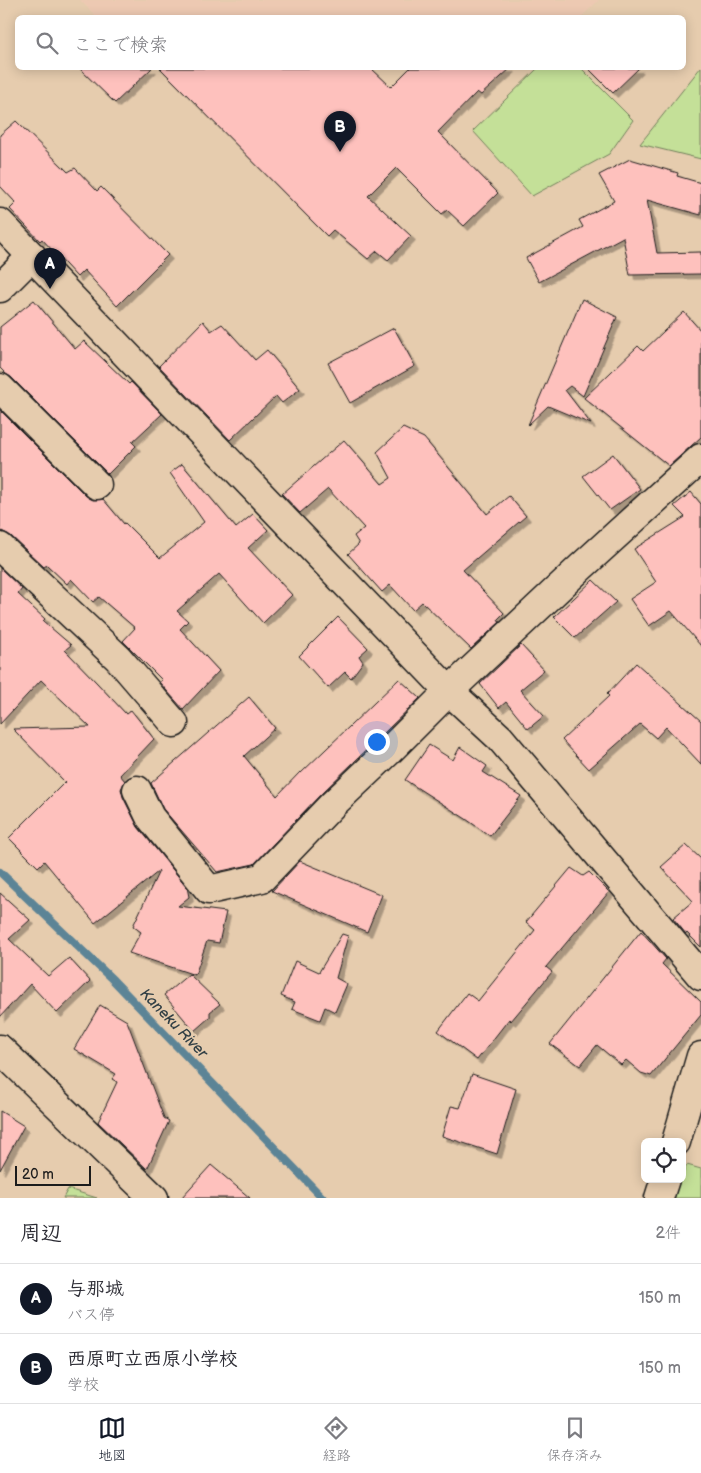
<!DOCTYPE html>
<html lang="ja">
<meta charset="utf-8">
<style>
body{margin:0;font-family:"Balsamiq Sans","Klee One",sans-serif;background:#f2f2f3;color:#2b2b33}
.controls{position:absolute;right:15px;bottom:15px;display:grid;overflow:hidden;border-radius:8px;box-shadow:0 2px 12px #0003}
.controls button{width:45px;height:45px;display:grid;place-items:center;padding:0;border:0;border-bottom:1px solid #e1e1e2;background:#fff;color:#2b2b33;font:25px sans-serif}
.scale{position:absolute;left:15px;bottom:12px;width:76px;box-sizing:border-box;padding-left:5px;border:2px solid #1c1c1c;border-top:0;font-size:14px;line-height:18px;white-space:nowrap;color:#1c1c1c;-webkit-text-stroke:4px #e6ccae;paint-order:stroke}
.you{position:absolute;left:376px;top:741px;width:18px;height:18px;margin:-12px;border:4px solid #fff;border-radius:50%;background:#1a73e8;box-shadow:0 0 0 8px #1a73e833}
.badge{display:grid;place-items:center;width:32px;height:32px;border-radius:50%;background:#111827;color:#fff;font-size:16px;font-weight:700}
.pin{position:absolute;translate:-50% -41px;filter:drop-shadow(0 1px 2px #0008)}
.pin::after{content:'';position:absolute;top:26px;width:18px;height:15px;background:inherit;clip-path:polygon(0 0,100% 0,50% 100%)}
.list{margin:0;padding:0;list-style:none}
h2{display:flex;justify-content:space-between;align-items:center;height:65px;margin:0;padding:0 20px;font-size:21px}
h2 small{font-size:16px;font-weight:400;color:#7c7c81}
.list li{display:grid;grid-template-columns:32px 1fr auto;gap:15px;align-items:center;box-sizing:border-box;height:70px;padding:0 20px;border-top:1px solid #e1e1e2}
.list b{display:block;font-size:19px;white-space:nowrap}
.list p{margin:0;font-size:16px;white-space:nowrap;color:#7c7c81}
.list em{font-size:16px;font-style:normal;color:#7c7c81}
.icon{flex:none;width:28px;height:28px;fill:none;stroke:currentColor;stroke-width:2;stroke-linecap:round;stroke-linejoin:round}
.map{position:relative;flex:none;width:701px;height:1198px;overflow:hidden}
.search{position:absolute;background:#fff;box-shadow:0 2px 12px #0003;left:15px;right:15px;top:15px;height:55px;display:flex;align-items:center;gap:12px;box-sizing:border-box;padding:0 18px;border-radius:8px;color:#7c7c81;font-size:19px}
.sheet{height:205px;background:#fff}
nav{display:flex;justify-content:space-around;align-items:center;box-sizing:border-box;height:70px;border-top:1px solid #e1e1e2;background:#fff;font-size:14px;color:#7c7c81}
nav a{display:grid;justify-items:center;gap:2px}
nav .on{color:#111827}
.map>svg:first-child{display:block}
.built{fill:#edc9b2}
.green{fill:#c4e098;stroke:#707e5a}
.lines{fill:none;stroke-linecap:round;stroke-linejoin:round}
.stream{stroke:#5c8496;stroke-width:8}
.building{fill:#fec1bd;stroke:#1c1c1c;filter:url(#shadow)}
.minor-casing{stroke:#1c1c1c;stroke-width:31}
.tertiary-casing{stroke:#1c1c1c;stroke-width:31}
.minor{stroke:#e6ccae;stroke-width:28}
.tertiary{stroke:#e6ccae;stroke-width:28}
.labels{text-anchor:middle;stroke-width:5;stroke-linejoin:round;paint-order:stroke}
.water-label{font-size:15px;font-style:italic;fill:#313f45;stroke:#e6ccae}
</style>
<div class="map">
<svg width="701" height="1198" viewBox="0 0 701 1198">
<defs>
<filter id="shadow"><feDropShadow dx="4.5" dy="4.5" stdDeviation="0" flood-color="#0004"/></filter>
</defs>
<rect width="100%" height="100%" fill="#e6ccae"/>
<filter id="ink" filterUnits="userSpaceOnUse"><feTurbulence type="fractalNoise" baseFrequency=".02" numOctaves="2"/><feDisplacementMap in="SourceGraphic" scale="10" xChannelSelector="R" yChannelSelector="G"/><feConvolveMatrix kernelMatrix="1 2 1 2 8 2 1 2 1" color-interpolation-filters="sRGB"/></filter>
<g filter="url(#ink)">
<path class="built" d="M80 0H599L580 18H98Z"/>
<g class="green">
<path d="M701 67V159L640 144Z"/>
<path d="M538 68H581L633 120 609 154 532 196 473 131Z"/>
<path d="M687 1165 701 1169V1198H673L681 1179H682V1176Z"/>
<path d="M68 1189 97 1198H63Z"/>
</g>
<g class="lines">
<path class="stream" d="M0 872 113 980 323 1198"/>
</g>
<g class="building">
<path d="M79 68H152L115 103Z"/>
<path d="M160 68H371L391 87 410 68H511L481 95 477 92 438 132 498 193 464 226 447 210 442 214 396 168 368 196 411 236 388 260 377 251 368 259 333 230 327 236Z"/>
<path d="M588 68H639L613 93Z"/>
<path d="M16 121 68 172 75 168 97 191 101 187 168 255 117 306 84 270 77 277 42 239 40 241 10 209 16 203 0 186V135Z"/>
<path d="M630 159 678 173 677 176 701 183V215L647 200 657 253 701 252V274L630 275 623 237 539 282 526 258 583 227 579 220 614 201 599 175Z"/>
<path d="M582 299 617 317 583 396 570 386 565 390 591 424 548 406 528 425Z"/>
<path d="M34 300 75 349 84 341 129 384 131 382 162 414 132 442 136 446 108 474 11 377 6 374 0 368V327Z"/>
<path d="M684 312 701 331V437L669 466 584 398 638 346 643 351Z"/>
<path d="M203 321 211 331 222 324 255 360 267 350 300 389 282 403 276 396 230 440 159 366Z"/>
<path d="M394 328 415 366 350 403 328 363Z"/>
<path d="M0 410 86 496 93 500 103 499 124 524 125 523 160 558 204 522 170 473 182 464 236 528 253 514 268 530 248 548 292 595 263 623 219 574 177 611 188 621 180 629 219 671 183 709 159 682 162 680 123 641 135 628 99 597 93 602 71 579 67 584 47 565 44 567 11 536 0 530Z"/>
<path d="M403 428 424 438 487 514 509 496 526 516 463 570 504 613 498 619 500 622 471 649 422 602 413 610 390 585 382 592 348 554 359 544 354 536 364 528 328 489 300 513 282 494 344 440 382 484 391 478 377 452Z"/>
<path d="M613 454 640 489 610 510 583 476Z"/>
<path d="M691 492 701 504V646L671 611 649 626 630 599 656 582 634 549 685 517 674 506Z"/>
<path d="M0 568 22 589 18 594 45 619 43 621 71 645 65 650 97 683 126 714 131 710 154 739 120 775 125 781 121 789 123 797 138 827 187 887 189 897 178 906 226 912 219 943 207 941 195 975 129 953 141 932 133 926 159 871 95 923 44 861 38 867 9 838 65 782 13 729 90 727 41 680 0 724Z"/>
<path d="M593 580 616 602 575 638 554 617Z"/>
<path d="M338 617 368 648 359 656 363 662 351 678 345 672 328 688 299 656Z"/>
<path d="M521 645 544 670 520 690 544 716 528 729 506 702 499 708 480 684Z"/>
<path d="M636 663 701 721V764L666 727 656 738 640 724 589 769 562 740 609 696 607 694Z"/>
<path d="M399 679 420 698 321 794 254 864 217 872 163 809 151 783 249 697 275 728 244 756 277 796 300 772 301 773Z"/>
<path d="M429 745 453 760 460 747 487 766 483 772 521 796 490 836 466 819 405 780Z"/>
<path d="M686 845 701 859V947L687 933 686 934 673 918 693 901 661 867Z"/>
<path d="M300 861 382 895 367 932 272 891Z"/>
<path d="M571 868 583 876 589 872 609 892 546 967 552 972 511 1021 509 1019 477 1060 438 1031 467 993 478 1001 535 930 526 922Z"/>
<path d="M0 893 30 920 9 939 48 976 69 958 90 981 57 1013 30 984 0 1017Z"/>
<path d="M641 931 666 959 662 964 701 1002V1015L651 1076 641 1073 626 1060 621 1065 597 1045 580 1066 550 1044Z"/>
<path d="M342 934 348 936 336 978 347 984 335 1012 325 1007 320 1020 292 1009 295 1002 281 996 295 961 319 972Z"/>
<path d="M189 974 220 1004 210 1012V1017L194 1031 164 995Z"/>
<path d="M100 1005 127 1021 164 1118 169 1121 147 1169 98 1122 117 1082 112 1079 116 1074 74 1049Z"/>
<path d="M472 1074 516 1089 497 1154 442 1136 451 1106 460 1108Z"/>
<path d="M0 1111 24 1126 0 1170Z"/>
<path d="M211 1165 250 1198H181Z"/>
</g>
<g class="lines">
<g class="minor-casing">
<g id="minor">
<path d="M0 288 32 256"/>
<path d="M0 388 97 485"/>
<path d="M0 547 118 658 174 723"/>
<path d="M137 790 150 817 209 890 262 878 332 805 387 753 449 691 581 567 701 458"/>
<path d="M0 1049 154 1198"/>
<path d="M676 1142 701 1056"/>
<path d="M659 1198 665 1179"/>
</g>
</g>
<g class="tertiary-casing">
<path id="tertiary" d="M0 223 449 691 500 738 701 976"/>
</g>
<use href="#minor" class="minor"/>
<use href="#tertiary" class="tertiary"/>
</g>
</g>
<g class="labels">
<g class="water-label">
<text transform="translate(174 1023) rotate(46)" y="5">Kaneku River</text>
</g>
</g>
</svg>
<div class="controls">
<button><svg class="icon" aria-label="locate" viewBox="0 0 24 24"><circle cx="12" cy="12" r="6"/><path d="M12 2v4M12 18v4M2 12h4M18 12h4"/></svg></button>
</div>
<div class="scale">20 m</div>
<div class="you"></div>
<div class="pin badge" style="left:50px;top:289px">A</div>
<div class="pin badge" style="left:340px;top:152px">B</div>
<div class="search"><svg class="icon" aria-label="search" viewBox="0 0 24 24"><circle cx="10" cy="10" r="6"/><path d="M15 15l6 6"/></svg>ここで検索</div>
</div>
<section class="sheet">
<h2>周辺<small>2件</small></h2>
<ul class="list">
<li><span class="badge">A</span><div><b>与那城</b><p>バス停</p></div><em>150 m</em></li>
<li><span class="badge">B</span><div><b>西原町立西原小学校</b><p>学校</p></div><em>150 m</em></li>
</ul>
</section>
<nav>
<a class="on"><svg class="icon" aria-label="map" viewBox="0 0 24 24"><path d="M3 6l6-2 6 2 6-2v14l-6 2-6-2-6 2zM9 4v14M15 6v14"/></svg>地図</a>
<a><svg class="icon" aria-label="directions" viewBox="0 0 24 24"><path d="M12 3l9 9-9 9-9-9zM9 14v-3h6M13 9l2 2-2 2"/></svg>経路</a>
<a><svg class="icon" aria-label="saved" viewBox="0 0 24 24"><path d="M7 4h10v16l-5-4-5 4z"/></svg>保存済み</a>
</nav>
